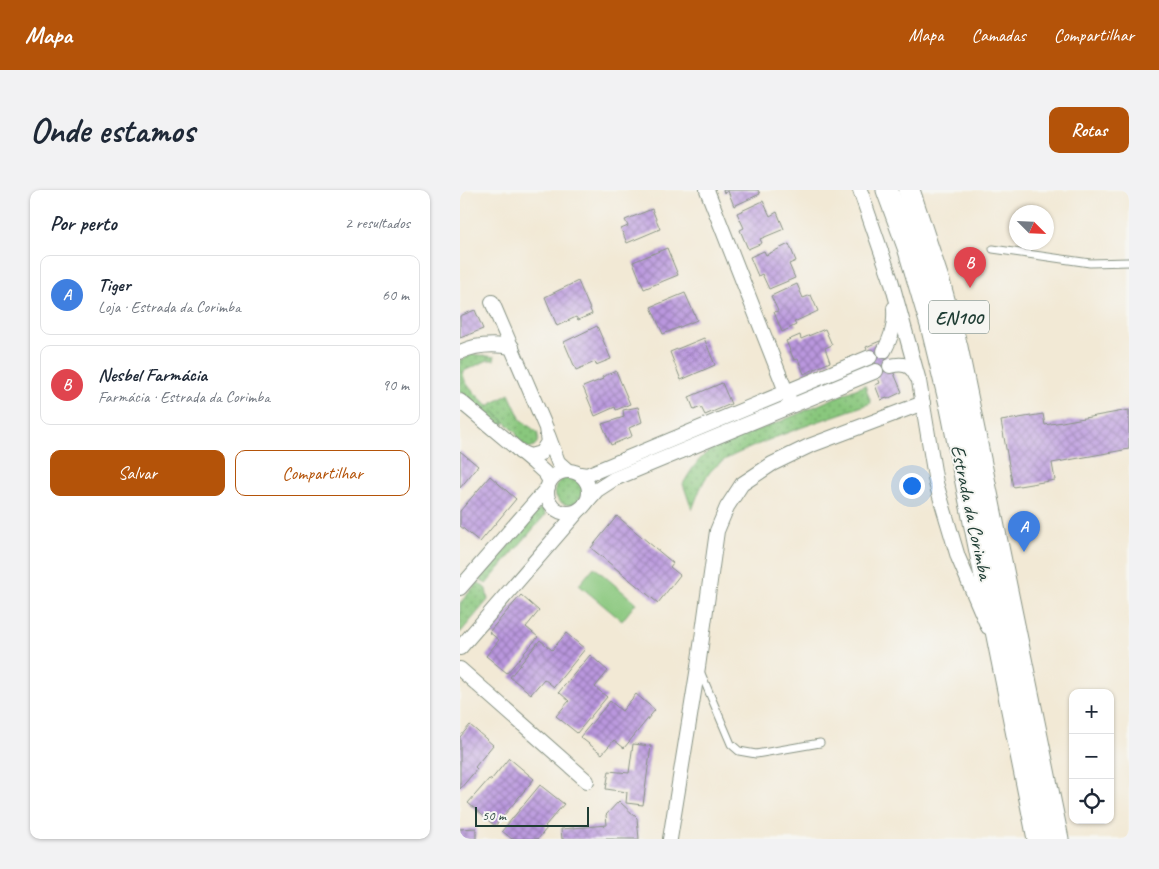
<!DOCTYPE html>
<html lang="pt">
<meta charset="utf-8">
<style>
body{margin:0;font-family:Caveat,sans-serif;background:#f2f2f3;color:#1f2937}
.controls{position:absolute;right:15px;bottom:15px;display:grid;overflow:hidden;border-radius:10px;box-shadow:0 1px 4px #0004}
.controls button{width:45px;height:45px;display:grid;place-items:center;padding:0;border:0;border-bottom:1px solid #e0e1e3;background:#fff;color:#1f2937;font:25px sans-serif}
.compass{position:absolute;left:549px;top:15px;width:45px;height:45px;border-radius:50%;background:#fff;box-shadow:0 1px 4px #0004;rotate:114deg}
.scale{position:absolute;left:15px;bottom:12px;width:114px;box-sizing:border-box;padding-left:5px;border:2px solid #1f3d34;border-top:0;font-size:14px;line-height:18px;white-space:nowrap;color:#1f3d34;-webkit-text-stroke:4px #f6f6f2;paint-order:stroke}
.you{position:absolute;left:451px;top:295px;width:18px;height:18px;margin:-12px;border:4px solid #fff;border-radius:50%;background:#1a73e8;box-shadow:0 0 0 8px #1a73e833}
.badge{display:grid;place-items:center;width:32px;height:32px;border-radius:50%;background:#b45309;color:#fff;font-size:16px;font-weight:700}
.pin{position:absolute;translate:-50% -41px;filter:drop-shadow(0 1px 2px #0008)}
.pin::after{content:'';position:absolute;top:26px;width:18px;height:15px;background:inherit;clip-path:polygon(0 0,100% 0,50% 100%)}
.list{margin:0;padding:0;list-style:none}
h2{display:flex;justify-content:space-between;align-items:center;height:65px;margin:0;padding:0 20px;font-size:21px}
h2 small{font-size:16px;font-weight:400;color:#747a83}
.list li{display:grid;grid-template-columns:32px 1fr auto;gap:15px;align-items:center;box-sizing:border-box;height:80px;margin:0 10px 10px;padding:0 10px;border:1px solid #e0e1e3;border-radius:10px}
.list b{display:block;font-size:19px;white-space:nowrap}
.list p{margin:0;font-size:16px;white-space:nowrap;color:#747a83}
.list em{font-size:16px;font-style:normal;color:#747a83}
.actions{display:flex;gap:10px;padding:15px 20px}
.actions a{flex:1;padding:11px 0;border:1px solid #b45309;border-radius:10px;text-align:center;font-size:18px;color:#b45309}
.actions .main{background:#b45309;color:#fff}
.icon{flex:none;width:28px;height:28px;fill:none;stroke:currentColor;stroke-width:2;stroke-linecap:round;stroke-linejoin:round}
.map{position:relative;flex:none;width:669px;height:649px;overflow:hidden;border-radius:10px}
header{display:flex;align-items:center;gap:30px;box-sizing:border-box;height:70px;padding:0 25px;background:#b45309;color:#fff}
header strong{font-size:24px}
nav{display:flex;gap:28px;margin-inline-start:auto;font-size:18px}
.intro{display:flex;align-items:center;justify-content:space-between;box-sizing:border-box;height:120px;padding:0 30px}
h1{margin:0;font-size:35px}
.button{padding:12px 22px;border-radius:10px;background:#b45309;color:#fff;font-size:18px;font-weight:700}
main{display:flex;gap:30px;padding:0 30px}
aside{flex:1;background:#fff;border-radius:10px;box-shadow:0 1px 4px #0004}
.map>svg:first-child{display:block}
.grass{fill:url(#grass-dots);stroke:#548258}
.park{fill:#89c77d;stroke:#548258}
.building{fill:url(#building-cross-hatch)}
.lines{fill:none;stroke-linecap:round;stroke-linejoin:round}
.lane-casing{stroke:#889384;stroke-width:9}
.street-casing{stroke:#889384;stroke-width:16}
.primary-casing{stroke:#889384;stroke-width:23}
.lane{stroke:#fff;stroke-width:7}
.street{stroke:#fff;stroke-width:14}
.primary{stroke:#fff;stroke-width:21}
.labels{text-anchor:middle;stroke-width:4;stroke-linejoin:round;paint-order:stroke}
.shield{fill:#f6f6f2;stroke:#60746d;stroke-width:1}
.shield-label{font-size:19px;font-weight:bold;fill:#1f3d34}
.street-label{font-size:20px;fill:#1f3d34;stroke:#f6f6f2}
</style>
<header>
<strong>Mapa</strong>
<nav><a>Mapa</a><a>Camadas</a><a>Compartilhar</a></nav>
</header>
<div class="intro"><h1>Onde estamos</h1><a class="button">Rotas</a></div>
<main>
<aside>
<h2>Por perto<small>2 resultados</small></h2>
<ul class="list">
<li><span class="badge" style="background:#3f7fe0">A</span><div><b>Tiger</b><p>Loja · Estrada da Corimba</p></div><em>60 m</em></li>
<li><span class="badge" style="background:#e0444e">B</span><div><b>Nesbel Farmácia</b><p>Farmácia · Estrada da Corimba</p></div><em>90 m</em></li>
</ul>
<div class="actions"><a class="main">Salvar</a><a>Compartilhar</a></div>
</aside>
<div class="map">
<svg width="669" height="649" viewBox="0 0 669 649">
<defs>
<pattern id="grass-dots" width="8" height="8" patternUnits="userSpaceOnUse" patternTransform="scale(1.25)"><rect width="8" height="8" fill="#89c77d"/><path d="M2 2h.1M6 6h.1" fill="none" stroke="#6fa367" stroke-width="1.8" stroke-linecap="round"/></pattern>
<pattern id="building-cross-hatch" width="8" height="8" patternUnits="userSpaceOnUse" patternTransform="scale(1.25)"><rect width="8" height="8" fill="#ba97de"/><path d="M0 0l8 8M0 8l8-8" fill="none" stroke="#977cb5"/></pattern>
</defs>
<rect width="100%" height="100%" fill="#f6f6f2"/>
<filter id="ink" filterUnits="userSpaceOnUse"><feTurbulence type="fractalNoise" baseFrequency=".02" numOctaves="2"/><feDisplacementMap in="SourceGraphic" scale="10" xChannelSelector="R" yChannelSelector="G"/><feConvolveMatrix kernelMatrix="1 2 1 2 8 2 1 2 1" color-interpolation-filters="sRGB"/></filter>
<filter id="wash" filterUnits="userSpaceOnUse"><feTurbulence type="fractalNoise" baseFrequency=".0096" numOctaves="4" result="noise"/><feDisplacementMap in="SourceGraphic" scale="20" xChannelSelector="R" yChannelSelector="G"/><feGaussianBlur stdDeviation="1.12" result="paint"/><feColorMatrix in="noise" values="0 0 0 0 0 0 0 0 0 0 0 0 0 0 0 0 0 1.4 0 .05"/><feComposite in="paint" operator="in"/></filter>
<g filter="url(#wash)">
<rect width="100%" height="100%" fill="#f2e9d5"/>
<g class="grass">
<path d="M13 164 35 167 34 170H28L4 181C0 193 20 207 28 216L49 204 61 230 77 242C80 250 77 256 69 258L60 253 56 243 32 219 45 233 41 236 0 202V170Z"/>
<path d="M405 195 411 213C372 227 331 240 292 257 277 264 261 269 250 282 241 293 237 308 232 320L223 294C230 282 237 270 249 261 265 248 289 243 309 236 341 223 373 208 405 195Z"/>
<circle cx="109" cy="301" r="14"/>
<path d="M83 315 85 325 26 394 20 389Z"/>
<path d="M18 392 26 399 28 410 0 443V413Z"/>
</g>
<path class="park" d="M134 377 176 413 162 431 119 395Z"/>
<g id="blocks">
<g class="building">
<path d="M263 0H298L300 4 274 16 268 1 264 3Z"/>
<path d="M303 11 310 26 317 22 324 39 300 49 302 53 288 59 280 40 284 38 277 23Z"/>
<path d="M192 19 200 39 167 53 161 39 168 36 165 30Z"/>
<path d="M329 54 336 71 329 74 335 88 309 99 302 84 298 86 290 67 304 61 306 65Z"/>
<path d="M207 58 218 85 184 99 173 72Z"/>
<path d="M118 91 132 124 118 130 116 127 97 136 85 107Z"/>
<path d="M337 94 343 108 351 105 358 121 334 132 336 135 322 142 314 122 318 121 311 106Z"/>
<path d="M225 103 237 130 203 144 191 117Z"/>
<path d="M15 120 23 139 0 148V126Z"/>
<path d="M137 136 151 169 136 175 135 172 116 180 104 152Z"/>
<path d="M365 139 372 155 365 158 370 172 344 184 338 169 334 170 326 151 340 145 341 149Z"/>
<path d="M244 148 255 175 221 190 210 162Z"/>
<path d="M420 151 442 202 427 209V208L421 210 415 195 420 193 406 157Z"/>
<path d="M156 181 170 214 156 220 155 217 135 226 123 197 143 189 142 187Z"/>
<path d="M262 193 271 214 245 225 241 217 234 220 229 207Z"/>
<path d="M178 217 182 232 169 238 172 246 151 255 142 234 164 227 163 220Z"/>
<path d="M669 220V259L592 273 595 290 553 297 541 231 583 224 585 235Z"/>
<path d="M0 261 18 276 0 298Z"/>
<path d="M30 286 56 309 20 352 0 336V321Z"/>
<path d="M157 326 213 373 210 377 220 385 198 413 131 358Z"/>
<path d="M61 405 79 421 66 437 78 447 47 483 26 466 39 450 29 442Z"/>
<path d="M106 443 125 459 94 497 84 489 71 504 50 487 80 450 92 460Z"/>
<path d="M130 465 148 481 135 497 147 507 117 543 96 526 109 511 99 502Z"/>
<path d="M176 504 195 520 164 558 154 550 142 564 120 547 150 511 162 521Z"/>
<path d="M10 535 33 555 15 577 17 579 0 599V547Z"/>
<path d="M173 554 191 556 183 615 166 613 167 602 146 599 149 581 169 583Z"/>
<path d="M49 568 74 589 35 636 8 613 29 589 31 590Z"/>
<path d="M80 595 104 614 85 636 87 638 78 649H52L42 641Z"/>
<path d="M159 611 177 628 179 649H102L101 639 147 635 146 625Z"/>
<path d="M16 638V649H0V639Z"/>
</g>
</g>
</g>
<g filter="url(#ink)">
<use href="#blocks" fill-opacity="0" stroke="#889384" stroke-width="1"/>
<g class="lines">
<g class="lane-casing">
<g id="lane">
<path d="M533 59 630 73 669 72"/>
<path d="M240 481 271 554 279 561 296 564 360 553"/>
</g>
</g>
<g class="street-casing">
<g id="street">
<path d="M247 0 329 209"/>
<path d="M400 0 431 90 459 191 476 293 498 367 528 437"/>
<path d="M32 112 86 238 88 252 81 263 70 266 60 262"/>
<path d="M424 161C432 146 435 135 434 118"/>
<path d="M0 162C17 154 34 154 52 157"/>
<path d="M430 176C442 173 451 174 456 186"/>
<path d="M0 211 74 273 85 283 90 291"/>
<path d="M88 245 98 272 107 280"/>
<circle cx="108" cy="302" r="21"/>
<path d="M120 284 127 285 410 167"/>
<path d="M125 314 137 300 154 289 416 181"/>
<path d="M0 398 88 297"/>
<path d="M0 458 120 319"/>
<path d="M0 479 127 591"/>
<path d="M210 649 238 477 257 341 267 317 282 294 312 274 349 256 463 213"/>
</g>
</g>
<g class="primary-casing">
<g id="primary">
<path d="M427 0 448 57 471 135 491 218 578 649"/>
<path d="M449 0 480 95 497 157 598 649"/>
</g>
</g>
<use href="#lane" class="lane"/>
<use href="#street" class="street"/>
<use href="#primary" class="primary"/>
</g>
</g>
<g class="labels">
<rect class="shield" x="469" y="110.5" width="60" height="33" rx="4"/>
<g class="shield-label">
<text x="499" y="134">EN100</text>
</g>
<g class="street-label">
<text transform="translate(512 322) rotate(78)" y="7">Estrada da Corimba</text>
</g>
</g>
</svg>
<div class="controls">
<button>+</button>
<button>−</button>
<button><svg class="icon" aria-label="locate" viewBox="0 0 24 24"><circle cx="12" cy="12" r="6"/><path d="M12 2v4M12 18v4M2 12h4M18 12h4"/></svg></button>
</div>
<svg class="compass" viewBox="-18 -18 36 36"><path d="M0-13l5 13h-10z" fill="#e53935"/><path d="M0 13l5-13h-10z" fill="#747a83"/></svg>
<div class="scale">50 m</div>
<div class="you"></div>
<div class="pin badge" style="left:564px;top:362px;background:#3f7fe0">A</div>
<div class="pin badge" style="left:510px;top:98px;background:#e0444e">B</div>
</div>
</main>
